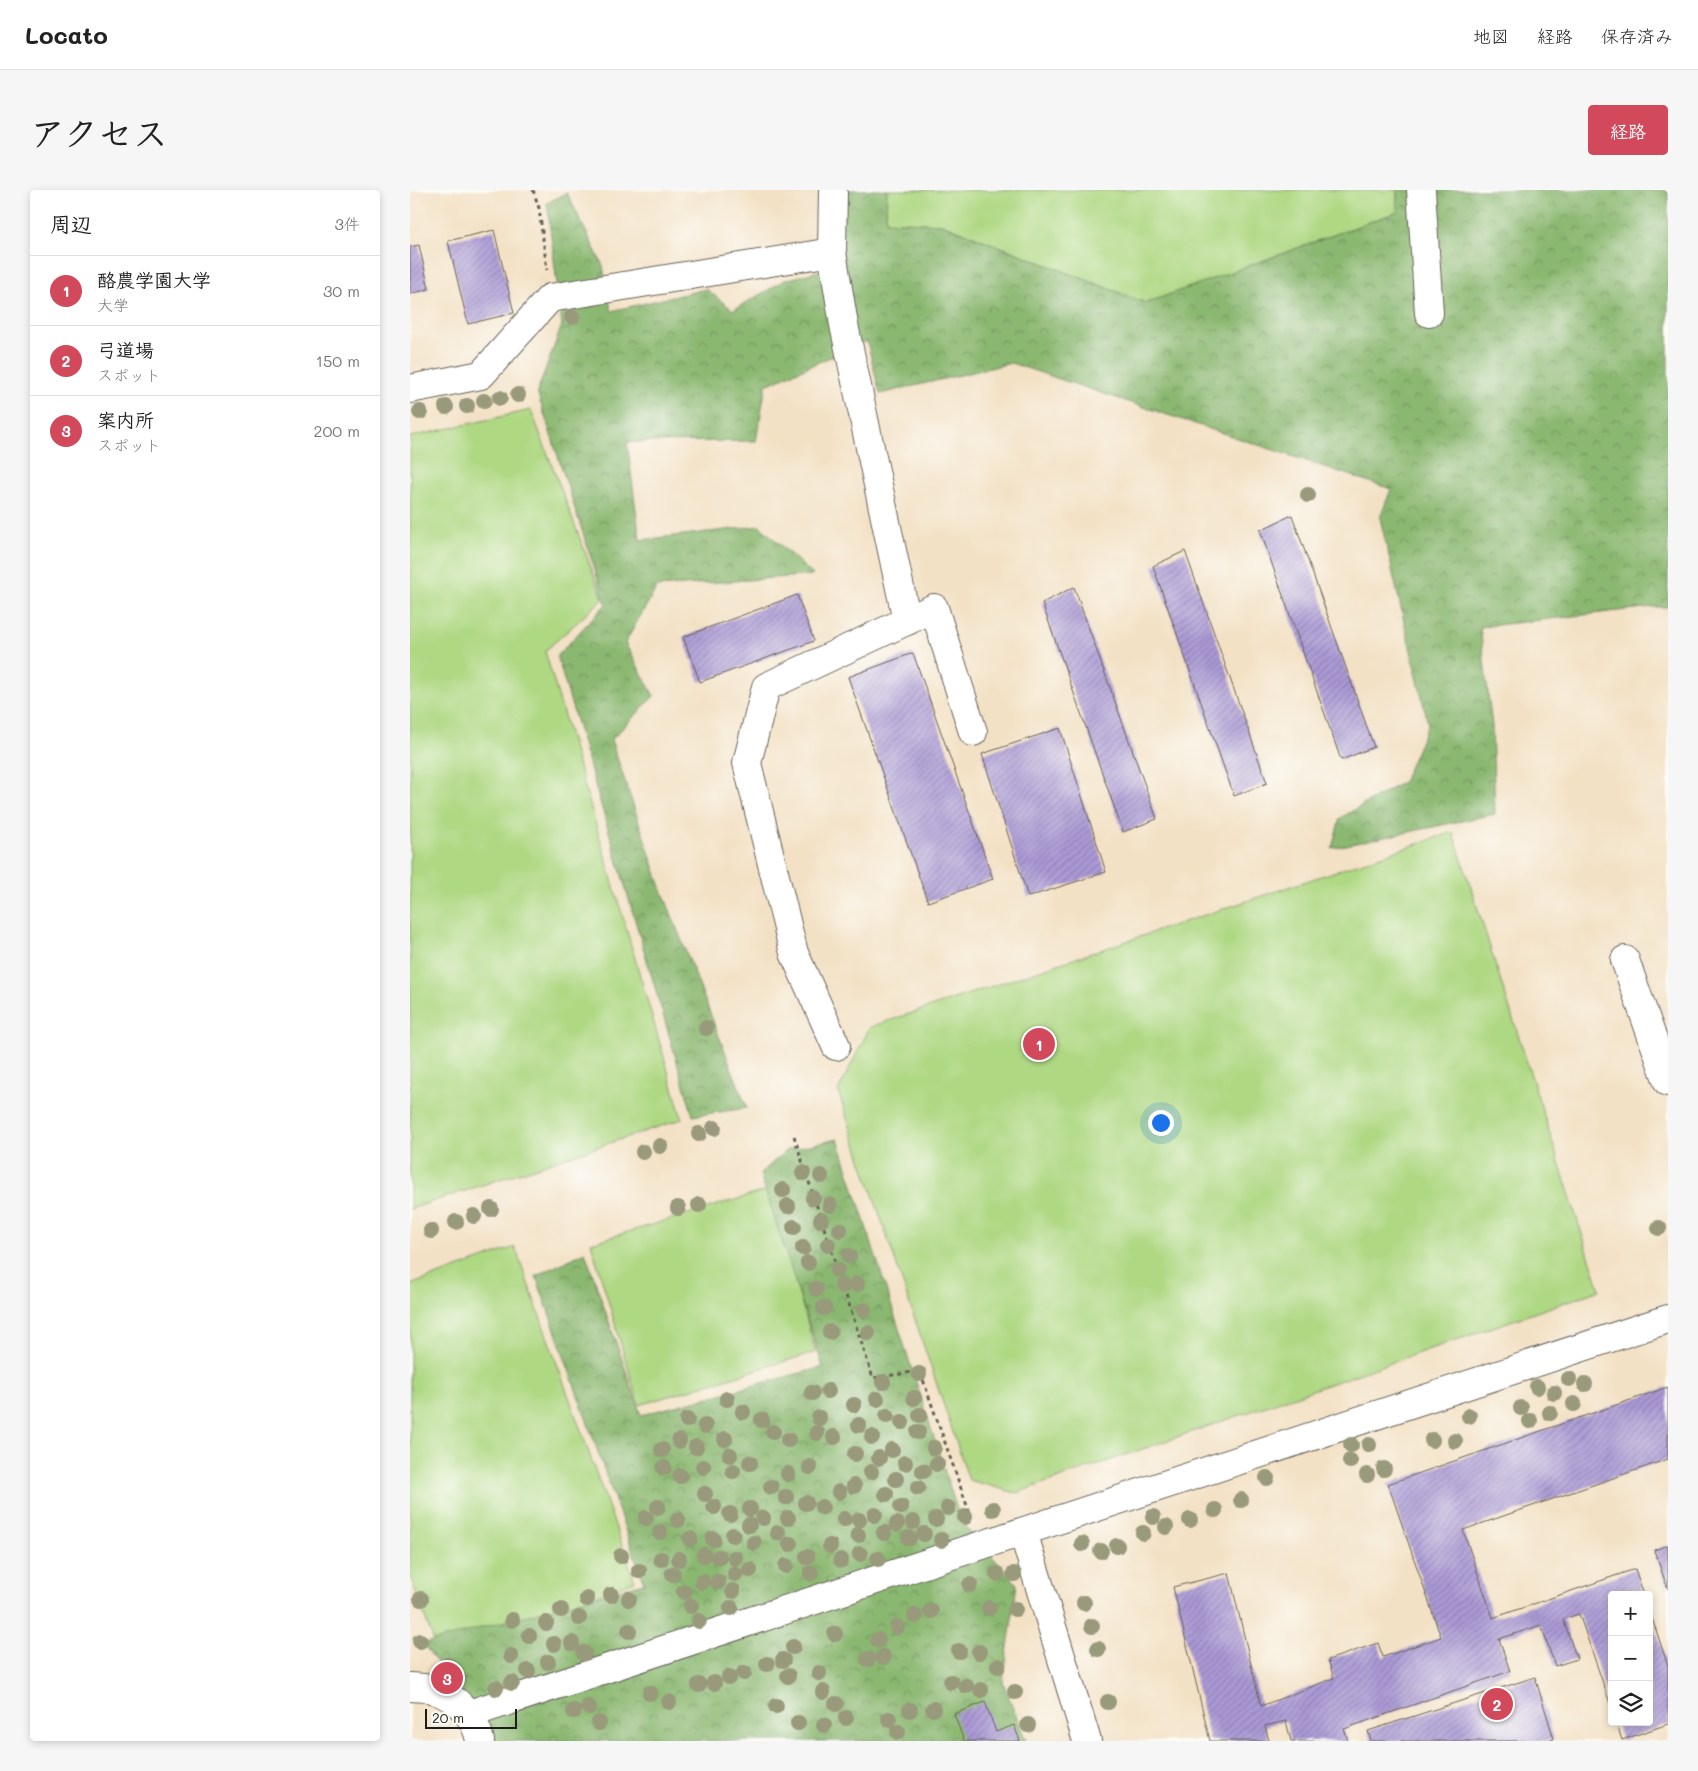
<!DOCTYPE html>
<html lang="ja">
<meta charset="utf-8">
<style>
body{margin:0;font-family:Mali,"Klee One",sans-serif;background:#f6f6f6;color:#222}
.controls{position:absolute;right:15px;bottom:15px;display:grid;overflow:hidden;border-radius:5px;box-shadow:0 2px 8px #0003}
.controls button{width:45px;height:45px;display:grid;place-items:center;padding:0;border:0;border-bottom:1px solid #e0e0e0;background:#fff;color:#222;font:25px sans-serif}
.scale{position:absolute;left:15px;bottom:12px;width:92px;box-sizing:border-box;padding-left:5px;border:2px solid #1c1c1c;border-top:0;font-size:14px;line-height:18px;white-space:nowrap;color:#1c1c1c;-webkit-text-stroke:4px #fdfcf7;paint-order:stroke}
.you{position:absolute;left:750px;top:932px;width:18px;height:18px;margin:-12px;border:4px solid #fff;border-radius:50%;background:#1a73e8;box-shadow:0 0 0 8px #1a73e833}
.badge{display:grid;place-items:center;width:32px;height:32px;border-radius:50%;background:#d1495b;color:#fff;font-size:16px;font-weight:700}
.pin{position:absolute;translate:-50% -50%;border:2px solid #fff;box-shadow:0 1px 5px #0006}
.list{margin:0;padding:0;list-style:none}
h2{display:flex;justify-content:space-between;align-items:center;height:65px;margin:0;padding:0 20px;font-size:21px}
h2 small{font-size:16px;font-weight:400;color:#767676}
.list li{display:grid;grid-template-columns:32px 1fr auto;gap:15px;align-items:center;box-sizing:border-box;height:70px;padding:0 20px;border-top:1px solid #e0e0e0}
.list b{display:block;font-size:19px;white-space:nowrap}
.list p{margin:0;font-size:16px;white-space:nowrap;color:#767676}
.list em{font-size:16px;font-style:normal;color:#767676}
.icon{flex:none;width:28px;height:28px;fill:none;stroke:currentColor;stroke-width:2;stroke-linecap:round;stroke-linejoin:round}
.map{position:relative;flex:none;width:1258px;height:1551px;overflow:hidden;border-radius:5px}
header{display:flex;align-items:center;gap:30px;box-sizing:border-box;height:70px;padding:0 25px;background:#fff;border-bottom:1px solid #e0e0e0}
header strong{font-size:24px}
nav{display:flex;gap:28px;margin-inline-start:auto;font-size:18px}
.intro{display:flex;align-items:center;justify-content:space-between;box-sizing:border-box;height:120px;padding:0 30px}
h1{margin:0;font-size:35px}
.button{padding:12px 22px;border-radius:5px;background:#d1495b;color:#fff;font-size:18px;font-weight:700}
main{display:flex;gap:30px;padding:0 30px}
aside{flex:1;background:#fff;border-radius:5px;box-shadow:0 2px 8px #0003}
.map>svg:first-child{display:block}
.green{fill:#afd883;stroke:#667a50}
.forest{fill:url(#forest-crowns);stroke:#546a46}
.building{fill:url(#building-hatch)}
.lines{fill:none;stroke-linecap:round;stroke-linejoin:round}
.minor-casing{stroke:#676157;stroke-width:30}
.path{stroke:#676157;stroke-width:3;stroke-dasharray:4 4;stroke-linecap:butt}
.minor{stroke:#fff;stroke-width:28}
.tree{fill:#99997c}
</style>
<header>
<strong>Locato</strong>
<nav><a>地図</a><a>経路</a><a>保存済み</a></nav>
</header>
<div class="intro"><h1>アクセス</h1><a class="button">経路</a></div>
<main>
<aside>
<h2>周辺<small>3件</small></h2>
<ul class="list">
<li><span class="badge">1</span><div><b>酪農学園大学</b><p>大学</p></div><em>30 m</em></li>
<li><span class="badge">2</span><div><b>弓道場</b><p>スポット</p></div><em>150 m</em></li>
<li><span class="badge">3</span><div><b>案内所</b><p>スポット</p></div><em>200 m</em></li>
</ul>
</aside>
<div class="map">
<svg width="1258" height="1551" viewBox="0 0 1258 1551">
<defs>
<pattern id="forest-crowns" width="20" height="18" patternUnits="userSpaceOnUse" patternTransform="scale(1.25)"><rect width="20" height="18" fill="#8bb871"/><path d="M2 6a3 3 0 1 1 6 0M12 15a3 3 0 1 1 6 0" fill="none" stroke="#71955c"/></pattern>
<pattern id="building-hatch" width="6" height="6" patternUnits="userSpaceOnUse" patternTransform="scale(1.25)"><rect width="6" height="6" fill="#ab9ad6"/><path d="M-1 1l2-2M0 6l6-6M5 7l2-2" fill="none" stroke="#8a7dad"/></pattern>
</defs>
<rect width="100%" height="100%" fill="#fdfcf7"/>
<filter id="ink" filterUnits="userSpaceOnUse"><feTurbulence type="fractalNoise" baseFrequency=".02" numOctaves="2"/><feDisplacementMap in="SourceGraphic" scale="10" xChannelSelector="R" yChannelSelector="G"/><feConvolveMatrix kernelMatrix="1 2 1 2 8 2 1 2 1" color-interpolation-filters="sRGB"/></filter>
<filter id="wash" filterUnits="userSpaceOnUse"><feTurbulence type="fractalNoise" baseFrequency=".0096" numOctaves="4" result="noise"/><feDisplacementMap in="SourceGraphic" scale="20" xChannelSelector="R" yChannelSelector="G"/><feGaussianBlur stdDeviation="1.12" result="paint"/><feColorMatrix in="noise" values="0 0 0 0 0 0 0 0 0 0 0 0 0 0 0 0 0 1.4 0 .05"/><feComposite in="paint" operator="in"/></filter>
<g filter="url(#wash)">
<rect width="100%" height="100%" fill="#f3e1c5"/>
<g class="green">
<path d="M477 0H987V22L736 113 532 34 475 31Z"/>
<path d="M121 220 193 409 135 461 272 929 0 1019V247Z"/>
<path d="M1043 642 1190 1100 606 1303 559 1290 428 901 460 837Z"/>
<path d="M358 1000 406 1162 229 1215 181 1053Z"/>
<path d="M105 1057 225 1391 28 1463 0 1386V1095Z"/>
</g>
<g class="forest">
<path d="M430 0H477L476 31 531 34 736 113 987 22V0H1258V417H1243L1070 437 1082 536 1085 624 922 658 930 628 993 592 1018 534 970 328 981 299 601 173 470 204 457 151 356 195 346 251 217 252 230 350 350 336 403 385 247 397 215 453 244 506 201 550 252 700 337 918 283 926 147 466 196 414 127 202 152 135 137 13 157 3 193 76 201 121 296 99 323 120 375 90 413 80Z"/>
<path d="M428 949 551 1332 607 1394 593 1492 616 1551H87L13 1454 234 1393 126 1086 175 1062 231 1225 413 1177 350 984 377 960Z"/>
</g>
<g id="blocks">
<g class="building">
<path d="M84 40 104 123 58 134 38 51Z"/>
<path d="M9 55 19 99 0 104V57Z"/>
<path d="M882 325 964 557 931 570 850 340Z"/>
<path d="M775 361 857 593 824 606 743 376Z"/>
<path d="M664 397 747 629 713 642 632 413Z"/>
<path d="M387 405 404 451 290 492 273 447Z"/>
<path d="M503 463 583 689 518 712 438 487Z"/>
<path d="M650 538 696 682 618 707 572 564Z"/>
<path d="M1258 1197V1269L1053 1340 1083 1428 1225 1379 1234 1405H1202V1519L1169 1424 1153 1429 1167 1469 1145 1476 1131 1435 1089 1449 1100 1481 934 1539 938 1551H881L876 1531 855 1536 859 1551H800L763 1397 819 1383 851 1516 924 1488 918 1470 968 1453 973 1467 1031 1447 978 1294Z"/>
<path d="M1258 1355V1399L1244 1360Z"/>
<path d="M1240 1422 1258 1476V1534L1212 1550 1206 1532H1239Z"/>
<path d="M29 1472 54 1491 44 1503 20 1485Z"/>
<path d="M1125 1487 1144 1549 1138 1551H961L958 1541Z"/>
<path d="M575 1512 586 1542 604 1535 610 1551H554L544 1524Z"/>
</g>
</g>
</g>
<g filter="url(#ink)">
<use href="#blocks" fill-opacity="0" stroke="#676157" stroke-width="1"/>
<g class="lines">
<g class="minor-casing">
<g id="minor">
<path d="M1011 0 1019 123"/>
<path d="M422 62 423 0"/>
<path d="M0 199 71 185 140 108 422 62 434 135 497 431"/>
<path d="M1215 770 1258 892"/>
<path d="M426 856 384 763 337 573 356 497 524 418 563 542"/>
<path d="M613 1342 677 1551"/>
<path d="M0 1497C8 1498 17 1497 24 1500 47 1507 66 1527 70 1551"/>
<path d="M59 1524 1258 1129"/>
</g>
</g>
<g class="path">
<path d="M123 0 129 18 137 80"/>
<path d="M384 946 463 1188 510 1181 561 1327"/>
</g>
<use href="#minor" class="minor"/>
</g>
<g class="tree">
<circle cx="162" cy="127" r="8"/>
<circle cx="108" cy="205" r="8"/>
<circle cx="90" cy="208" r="8"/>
<circle cx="74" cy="211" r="8"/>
<circle cx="57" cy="216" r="8"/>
<circle cx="36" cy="217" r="8"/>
<circle cx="10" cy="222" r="8"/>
<circle cx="898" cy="305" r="8"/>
<circle cx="296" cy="838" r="8"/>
<circle cx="304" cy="938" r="8"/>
<circle cx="289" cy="944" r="8"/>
<circle cx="250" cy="956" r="8"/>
<circle cx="233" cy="962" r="8"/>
<circle cx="393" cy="983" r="8"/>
<circle cx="411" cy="986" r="8"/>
<circle cx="373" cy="1000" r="8"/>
<circle cx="403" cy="1008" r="8"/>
<circle cx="289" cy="1015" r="8"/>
<circle cx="420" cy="1015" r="8"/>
<circle cx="378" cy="1016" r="8"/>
<circle cx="268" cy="1018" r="8"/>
<circle cx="81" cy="1019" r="8"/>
<circle cx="64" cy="1026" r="8"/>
<circle cx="411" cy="1030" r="8"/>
<circle cx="46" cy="1032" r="8"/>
<circle cx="384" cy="1037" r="8"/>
<circle cx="1249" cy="1038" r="8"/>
<circle cx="430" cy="1040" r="8"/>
<circle cx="21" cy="1041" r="8"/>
<circle cx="418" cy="1055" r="8"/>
<circle cx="393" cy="1058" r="8"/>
<circle cx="439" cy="1066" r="8"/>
<circle cx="398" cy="1073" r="8"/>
<circle cx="427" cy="1080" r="8"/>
<circle cx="447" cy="1094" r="8"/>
<circle cx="432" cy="1096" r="8"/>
<circle cx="406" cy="1099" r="8"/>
<circle cx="414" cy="1118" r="8"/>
<circle cx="454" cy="1120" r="8"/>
<circle cx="420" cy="1142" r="8"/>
<circle cx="458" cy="1143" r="8"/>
<circle cx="509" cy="1184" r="8"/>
<circle cx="1159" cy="1189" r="8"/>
<circle cx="473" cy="1192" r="8"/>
<circle cx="1175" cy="1194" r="8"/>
<circle cx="1127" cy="1197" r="8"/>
<circle cx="418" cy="1201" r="8"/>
<circle cx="402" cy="1203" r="8"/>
<circle cx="1144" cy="1203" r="8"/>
<circle cx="504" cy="1208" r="8"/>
<circle cx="317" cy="1209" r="8"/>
<circle cx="467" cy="1209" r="8"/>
<circle cx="1164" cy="1214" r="8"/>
<circle cx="444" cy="1215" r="8"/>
<circle cx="1111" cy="1218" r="8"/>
<circle cx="333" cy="1222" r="8"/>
<circle cx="1140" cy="1223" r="8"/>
<circle cx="510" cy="1225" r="8"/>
<circle cx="477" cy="1226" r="8"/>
<circle cx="1059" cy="1226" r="8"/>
<circle cx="409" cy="1228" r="8"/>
<circle cx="277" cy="1230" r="8"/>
<circle cx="352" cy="1230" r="8"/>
<circle cx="1120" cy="1231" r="8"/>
<circle cx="492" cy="1232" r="8"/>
<circle cx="449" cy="1235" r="8"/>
<circle cx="295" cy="1236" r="8"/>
<circle cx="363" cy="1242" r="8"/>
<circle cx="508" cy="1242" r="8"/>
<circle cx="407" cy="1243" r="8"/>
<circle cx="424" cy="1247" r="8"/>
<circle cx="462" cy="1247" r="8"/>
<circle cx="315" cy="1249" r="8"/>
<circle cx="378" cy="1250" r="8"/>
<circle cx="1022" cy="1250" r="8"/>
<circle cx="269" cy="1251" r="8"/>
<circle cx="1045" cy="1251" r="8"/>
<circle cx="941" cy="1255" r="8"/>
<circle cx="959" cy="1255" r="8"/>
<circle cx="286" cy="1257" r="8"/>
<circle cx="524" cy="1258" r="8"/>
<circle cx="252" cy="1260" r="8"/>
<circle cx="482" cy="1260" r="8"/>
<circle cx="445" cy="1264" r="8"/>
<circle cx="320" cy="1265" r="8"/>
<circle cx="469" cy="1268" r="8"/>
<circle cx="940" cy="1271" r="8"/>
<circle cx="340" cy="1273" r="8"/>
<circle cx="495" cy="1273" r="8"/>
<circle cx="527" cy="1274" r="8"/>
<circle cx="293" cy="1277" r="8"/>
<circle cx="400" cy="1277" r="8"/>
<circle cx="254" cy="1278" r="8"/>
<circle cx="974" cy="1279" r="8"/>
<circle cx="323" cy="1281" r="8"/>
<circle cx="513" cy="1281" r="8"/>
<circle cx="461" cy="1282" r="8"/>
<circle cx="378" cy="1284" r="8"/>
<circle cx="957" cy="1285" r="8"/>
<circle cx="270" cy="1286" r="8"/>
<circle cx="857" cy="1288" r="8"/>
<circle cx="486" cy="1289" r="8"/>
<circle cx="444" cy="1296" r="8"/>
<circle cx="361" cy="1297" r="8"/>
<circle cx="508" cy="1298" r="8"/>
<circle cx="429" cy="1302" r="8"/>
<circle cx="295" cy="1304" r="8"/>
<circle cx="476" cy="1304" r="8"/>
<circle cx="376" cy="1307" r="8"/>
<circle cx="831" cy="1310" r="8"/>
<circle cx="396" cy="1313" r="8"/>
<circle cx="248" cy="1317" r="8"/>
<circle cx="304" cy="1317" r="8"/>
<circle cx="412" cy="1317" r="8"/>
<circle cx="491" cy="1317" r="8"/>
<circle cx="538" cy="1318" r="8"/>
<circle cx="340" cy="1319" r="8"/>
<circle cx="583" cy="1319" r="8"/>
<circle cx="805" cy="1320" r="8"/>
<circle cx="320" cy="1324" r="8"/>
<circle cx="465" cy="1325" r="8"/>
<circle cx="555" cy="1327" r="8"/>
<circle cx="743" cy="1327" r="8"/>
<circle cx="236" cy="1328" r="8"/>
<circle cx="353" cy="1328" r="8"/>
<circle cx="378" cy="1328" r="8"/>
<circle cx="434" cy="1329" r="8"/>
<circle cx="526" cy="1329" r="8"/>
<circle cx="268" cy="1330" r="8"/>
<circle cx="449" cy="1330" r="8"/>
<circle cx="780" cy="1330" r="8"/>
<circle cx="503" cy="1332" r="8"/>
<circle cx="487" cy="1334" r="8"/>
<circle cx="339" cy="1335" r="8"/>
<circle cx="756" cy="1337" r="8"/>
<circle cx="250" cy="1342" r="8"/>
<circle cx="368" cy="1343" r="8"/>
<circle cx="474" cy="1343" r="8"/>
<circle cx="733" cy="1343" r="8"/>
<circle cx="514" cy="1344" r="8"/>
<circle cx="323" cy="1345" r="8"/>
<circle cx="448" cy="1345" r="8"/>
<circle cx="499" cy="1348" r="8"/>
<circle cx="280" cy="1349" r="8"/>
<circle cx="303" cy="1349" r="8"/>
<circle cx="531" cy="1350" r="8"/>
<circle cx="344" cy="1353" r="8"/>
<circle cx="380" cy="1354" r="8"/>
<circle cx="672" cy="1354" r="8"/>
<circle cx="420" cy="1356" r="8"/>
<circle cx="707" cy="1356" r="8"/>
<circle cx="691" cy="1361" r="8"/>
<circle cx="450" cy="1364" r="8"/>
<circle cx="294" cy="1365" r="8"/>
<circle cx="211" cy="1366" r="8"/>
<circle cx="309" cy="1367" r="8"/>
<circle cx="397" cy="1367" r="8"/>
<circle cx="325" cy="1368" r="8"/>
<circle cx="251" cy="1369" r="8"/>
<circle cx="269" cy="1369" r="8"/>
<circle cx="468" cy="1369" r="8"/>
<circle cx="431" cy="1370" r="8"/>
<circle cx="376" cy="1376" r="8"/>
<circle cx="340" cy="1380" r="8"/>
<circle cx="229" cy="1381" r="8"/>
<circle cx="401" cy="1383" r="8"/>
<circle cx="263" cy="1384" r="8"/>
<circle cx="325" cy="1384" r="8"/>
<circle cx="587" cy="1384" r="8"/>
<circle cx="604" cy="1384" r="8"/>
<circle cx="292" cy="1392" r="8"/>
<circle cx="308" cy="1392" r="8"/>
<circle cx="560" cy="1395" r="8"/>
<circle cx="323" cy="1401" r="8"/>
<circle cx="274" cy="1402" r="8"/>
<circle cx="201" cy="1405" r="8"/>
<circle cx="11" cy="1409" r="8"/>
<circle cx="177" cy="1409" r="8"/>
<circle cx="219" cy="1409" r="8"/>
<circle cx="674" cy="1413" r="8"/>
<circle cx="281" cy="1416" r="8"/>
<circle cx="321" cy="1418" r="8"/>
<circle cx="579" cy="1418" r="8"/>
<circle cx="605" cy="1419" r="8"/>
<circle cx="151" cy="1420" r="8"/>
<circle cx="521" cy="1421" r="8"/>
<circle cx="505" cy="1426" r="8"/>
<circle cx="169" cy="1428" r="8"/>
<circle cx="102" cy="1430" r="8"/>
<circle cx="289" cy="1431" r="8"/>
<circle cx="136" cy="1433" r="8"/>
<circle cx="682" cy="1436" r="8"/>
<circle cx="487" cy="1437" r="8"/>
<circle cx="219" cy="1441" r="8"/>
<circle cx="425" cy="1444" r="8"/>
<circle cx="119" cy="1446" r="8"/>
<circle cx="468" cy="1450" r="8"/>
<circle cx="10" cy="1451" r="8"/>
<circle cx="162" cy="1453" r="8"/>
<circle cx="144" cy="1454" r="8"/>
<circle cx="383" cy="1457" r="8"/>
<circle cx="688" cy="1459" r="8"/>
<circle cx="549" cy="1461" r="8"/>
<circle cx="569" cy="1462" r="8"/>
<circle cx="174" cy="1463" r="8"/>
<circle cx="101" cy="1466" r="8"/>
<circle cx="473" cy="1467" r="8"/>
<circle cx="458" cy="1469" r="8"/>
<circle cx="373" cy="1470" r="8"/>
<circle cx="138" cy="1472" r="8"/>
<circle cx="357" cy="1474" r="8"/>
<circle cx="38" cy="1475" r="8"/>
<circle cx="588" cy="1476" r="8"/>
<circle cx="118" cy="1481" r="8"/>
<circle cx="334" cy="1483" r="8"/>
<circle cx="409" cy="1483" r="8"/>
<circle cx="378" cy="1486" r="8"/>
<circle cx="319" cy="1487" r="8"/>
<circle cx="541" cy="1492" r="8"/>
<circle cx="102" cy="1493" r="8"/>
<circle cx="304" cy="1493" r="8"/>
<circle cx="289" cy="1495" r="8"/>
<circle cx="556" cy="1496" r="8"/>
<circle cx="86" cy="1498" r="8"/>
<circle cx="571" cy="1500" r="8"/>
<circle cx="413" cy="1502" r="8"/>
<circle cx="605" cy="1502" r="8"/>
<circle cx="240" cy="1503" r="8"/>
<circle cx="259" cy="1512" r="8"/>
<circle cx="698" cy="1512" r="8"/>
<circle cx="426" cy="1514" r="8"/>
<circle cx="366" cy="1516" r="8"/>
<circle cx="179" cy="1517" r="8"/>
<circle cx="523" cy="1519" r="8"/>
<circle cx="500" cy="1520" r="8"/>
<circle cx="164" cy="1521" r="8"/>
<circle cx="436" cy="1528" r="8"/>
<circle cx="479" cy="1529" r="8"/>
<circle cx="189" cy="1533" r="8"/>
<circle cx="388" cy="1533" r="8"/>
<circle cx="414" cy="1535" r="8"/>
<circle cx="618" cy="1535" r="8"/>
<circle cx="488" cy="1542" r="8"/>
</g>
</g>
</svg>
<div class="controls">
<button>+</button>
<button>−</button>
<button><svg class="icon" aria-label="layers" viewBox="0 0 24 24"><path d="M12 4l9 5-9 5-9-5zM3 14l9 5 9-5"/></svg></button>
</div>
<div class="scale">20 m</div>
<div class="you"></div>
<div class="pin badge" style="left:629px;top:854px">1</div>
<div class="pin badge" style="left:1087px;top:1514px">2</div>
<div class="pin badge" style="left:37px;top:1488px">3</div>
</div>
</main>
